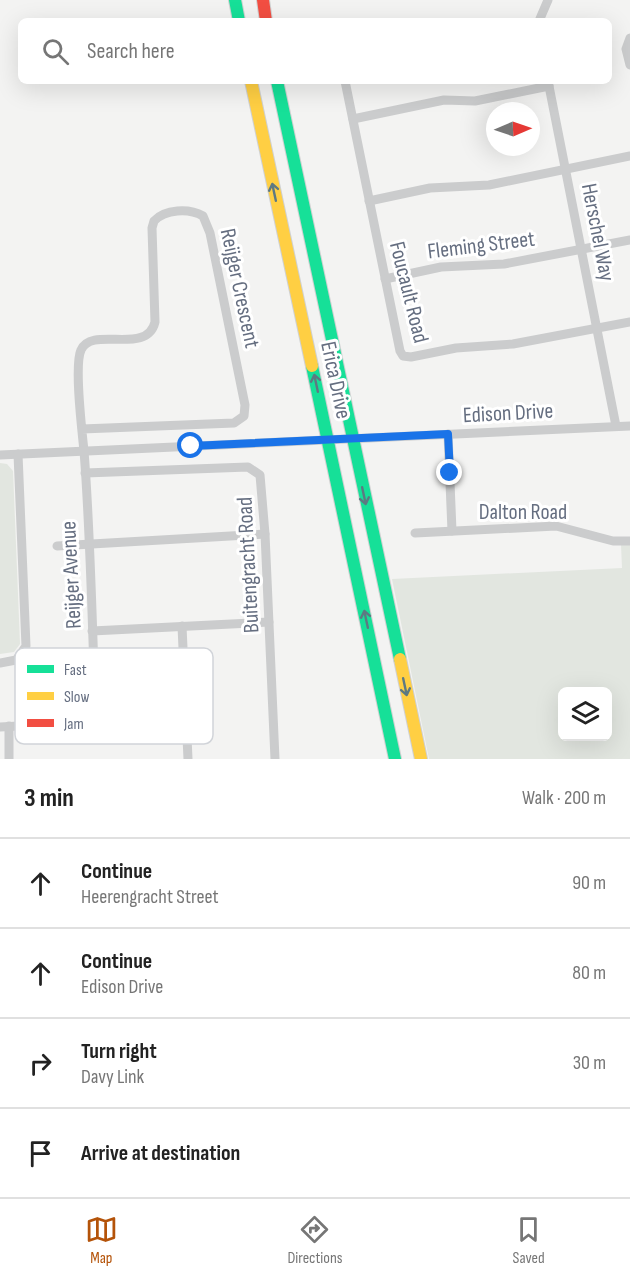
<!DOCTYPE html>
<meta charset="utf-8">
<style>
body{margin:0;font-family:"Sofia Sans Condensed",sans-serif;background:#f2f2f2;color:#222}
.controls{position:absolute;right:18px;bottom:18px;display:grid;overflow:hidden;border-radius:9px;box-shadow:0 6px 24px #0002}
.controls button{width:54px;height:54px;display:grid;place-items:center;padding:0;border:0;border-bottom:2px solid #e0e0e0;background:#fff;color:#222;font:30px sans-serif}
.compass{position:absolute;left:486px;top:102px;width:54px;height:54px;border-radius:50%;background:#fff;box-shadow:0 6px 24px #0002;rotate:88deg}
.stop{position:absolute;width:18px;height:18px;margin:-14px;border:4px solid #1a73e8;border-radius:50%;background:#fff}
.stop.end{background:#1a73e8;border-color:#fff;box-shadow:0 2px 6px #0008}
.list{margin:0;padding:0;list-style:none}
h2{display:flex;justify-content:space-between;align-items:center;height:78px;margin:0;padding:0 24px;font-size:26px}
h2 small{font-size:20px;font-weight:400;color:#767676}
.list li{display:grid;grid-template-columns:39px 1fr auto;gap:18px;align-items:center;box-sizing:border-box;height:90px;padding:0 24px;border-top:2px solid #e0e0e0}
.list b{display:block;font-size:22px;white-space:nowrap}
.list p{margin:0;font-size:20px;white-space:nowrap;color:#767676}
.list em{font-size:20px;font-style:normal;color:#767676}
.icon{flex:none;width:33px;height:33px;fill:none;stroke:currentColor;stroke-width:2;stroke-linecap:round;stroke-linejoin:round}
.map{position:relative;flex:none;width:630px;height:759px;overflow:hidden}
.search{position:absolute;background:#fff;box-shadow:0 6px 24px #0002;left:18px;right:18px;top:18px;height:66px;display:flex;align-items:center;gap:15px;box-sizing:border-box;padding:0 21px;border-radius:9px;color:#767676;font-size:22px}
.sheet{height:438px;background:#fff}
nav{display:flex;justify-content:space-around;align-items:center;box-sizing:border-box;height:84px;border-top:2px solid #e0e0e0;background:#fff;font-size:16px;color:#767676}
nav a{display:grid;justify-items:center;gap:3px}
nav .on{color:#b45309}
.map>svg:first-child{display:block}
.green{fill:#e2e6e0;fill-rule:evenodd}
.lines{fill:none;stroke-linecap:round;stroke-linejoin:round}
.fast-casing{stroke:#d0d1d1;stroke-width:14}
.slow-casing{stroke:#d0d1d1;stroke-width:14}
.jam-casing{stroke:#d0d1d1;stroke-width:14}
.street{stroke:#cbcccd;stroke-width:9}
.fast{stroke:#16e098;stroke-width:12}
.slow{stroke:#ffcf43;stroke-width:12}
.jam{stroke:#f24e42;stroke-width:12}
.oneway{stroke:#5d7982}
.route{stroke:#1a73e8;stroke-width:8}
.labels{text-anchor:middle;stroke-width:6;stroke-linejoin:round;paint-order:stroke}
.street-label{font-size:22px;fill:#656e80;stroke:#fff}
.key{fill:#fff;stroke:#d1d4d9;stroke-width:1.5}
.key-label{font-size:16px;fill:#656e80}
</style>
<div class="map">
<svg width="630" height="759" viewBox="0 0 630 759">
<rect width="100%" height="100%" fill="#f3f3f2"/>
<g class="green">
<path d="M0 463 7 464 13 471 20 644 14 652 0 654Z"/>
<path d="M630 544V759H429L392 579 622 568 621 545ZM562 692H608V736H562Z"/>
</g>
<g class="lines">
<g class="fast-casing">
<g id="fast">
<path d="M235 0 239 21"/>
<path d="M277 81 400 659"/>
<path d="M312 366 395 759"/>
</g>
</g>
<g class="slow-casing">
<g id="slow">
<path d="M251 81 312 366"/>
<path d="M400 659 421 759"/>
</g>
</g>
<g class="jam-casing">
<path id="jam" d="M263 0 266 21"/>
</g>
<g class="street">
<path d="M539 21 548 0"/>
<path d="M630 38 626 49 630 65"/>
<path d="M345 81 400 351 403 356 411 357 456 348 513 344 630 322"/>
<path d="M548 81 616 426"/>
<path d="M353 119 444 100 475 101 549 86"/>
<path d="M369 201 430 188 489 185 630 156"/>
<path d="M385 279 441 267 504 264 630 240"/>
<path d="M82 429 234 423 244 416 245 405 210 233 203 216C189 208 165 209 154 221L152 228 155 322C147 356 92 325 81 350 74 365 82 431 84 451 91 540 92 631 96 720"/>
<path d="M448 434 452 531"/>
<path d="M0 455 630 426"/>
<path d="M85 473 248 467 260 475 265 534 275 759"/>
<path d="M415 533 556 526 613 541H630"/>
<path d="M57 546 265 534"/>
<path d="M182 626 188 759"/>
<path d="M92 631 269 622"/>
<path d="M0 663 16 660 26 646 18 454"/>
<path d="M9 726V759"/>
<path d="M0 727 186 717"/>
</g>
<use href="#fast" class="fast"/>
<use href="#slow" class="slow"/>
<use href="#jam" class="jam"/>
</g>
<defs><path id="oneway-shaft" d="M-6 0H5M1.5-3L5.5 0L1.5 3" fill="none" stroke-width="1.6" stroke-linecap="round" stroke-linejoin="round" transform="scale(1.5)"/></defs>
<g class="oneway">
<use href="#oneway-shaft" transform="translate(274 192) rotate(-102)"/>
<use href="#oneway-shaft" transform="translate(316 383) rotate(-102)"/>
<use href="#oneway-shaft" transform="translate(364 496) rotate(78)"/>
<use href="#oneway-shaft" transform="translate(366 619) rotate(-102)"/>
<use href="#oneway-shaft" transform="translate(405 687) rotate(78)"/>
</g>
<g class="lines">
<path class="route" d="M191 446 448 434 450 473"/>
</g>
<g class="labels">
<g class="street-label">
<text transform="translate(599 232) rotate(79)" y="8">Herschel Way</text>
<text transform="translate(481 244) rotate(-7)" y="8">Fleming Street</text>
<text transform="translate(241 288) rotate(78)" y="8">Reijger Crescent</text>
<text transform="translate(410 292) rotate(76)" y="8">Foucault Road</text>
<text transform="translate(337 380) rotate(78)" y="8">Erica Drive</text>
<text transform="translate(508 412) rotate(-3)" y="8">Edison Drive</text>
<text x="523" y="519">Dalton Road</text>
<text transform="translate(247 565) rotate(-93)" y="8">Buitengracht Road</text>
<text transform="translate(70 575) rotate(-93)" y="8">Reijger Avenue</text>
</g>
</g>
<rect x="15" y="648" width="198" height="96" rx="9" class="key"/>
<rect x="27" y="665" width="27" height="8" fill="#16e098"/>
<rect x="27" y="692" width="27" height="8" fill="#ffcf43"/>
<rect x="27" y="719" width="27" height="8" fill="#f24e42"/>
<g class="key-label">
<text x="64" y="675">Fast</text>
<text x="64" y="702">Slow</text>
<text x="64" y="729">Jam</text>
</g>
</svg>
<div class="controls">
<button><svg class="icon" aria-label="layers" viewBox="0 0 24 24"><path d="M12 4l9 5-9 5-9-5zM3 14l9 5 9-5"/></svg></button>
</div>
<svg class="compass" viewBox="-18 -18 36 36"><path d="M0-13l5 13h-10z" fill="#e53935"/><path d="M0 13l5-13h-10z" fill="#767676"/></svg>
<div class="stop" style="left:191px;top:446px"></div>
<div class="stop end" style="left:450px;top:473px"></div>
<div class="search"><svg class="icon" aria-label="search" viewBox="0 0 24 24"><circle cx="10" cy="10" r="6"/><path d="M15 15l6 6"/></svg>Search here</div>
</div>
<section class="sheet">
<h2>3 min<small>Walk · 200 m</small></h2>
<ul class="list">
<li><svg class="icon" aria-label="ahead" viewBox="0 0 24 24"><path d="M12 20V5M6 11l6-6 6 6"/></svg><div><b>Continue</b><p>Heerengracht Street</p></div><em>90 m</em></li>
<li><svg class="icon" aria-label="ahead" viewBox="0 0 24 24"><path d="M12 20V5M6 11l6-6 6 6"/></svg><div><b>Continue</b><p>Edison Drive</p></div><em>80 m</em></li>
<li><svg class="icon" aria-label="right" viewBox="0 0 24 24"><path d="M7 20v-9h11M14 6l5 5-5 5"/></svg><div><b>Turn right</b><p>Davy Link</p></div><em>30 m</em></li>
<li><svg class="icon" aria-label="arrive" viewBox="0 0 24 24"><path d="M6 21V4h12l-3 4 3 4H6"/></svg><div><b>Arrive at destination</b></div></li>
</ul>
</section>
<nav>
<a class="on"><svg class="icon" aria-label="map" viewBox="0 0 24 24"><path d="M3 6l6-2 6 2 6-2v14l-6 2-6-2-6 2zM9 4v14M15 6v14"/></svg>Map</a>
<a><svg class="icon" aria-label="directions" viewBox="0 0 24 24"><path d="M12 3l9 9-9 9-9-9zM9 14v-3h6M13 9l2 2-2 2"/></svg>Directions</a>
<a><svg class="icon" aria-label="saved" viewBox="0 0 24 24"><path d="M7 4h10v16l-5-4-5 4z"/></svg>Saved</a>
</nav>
